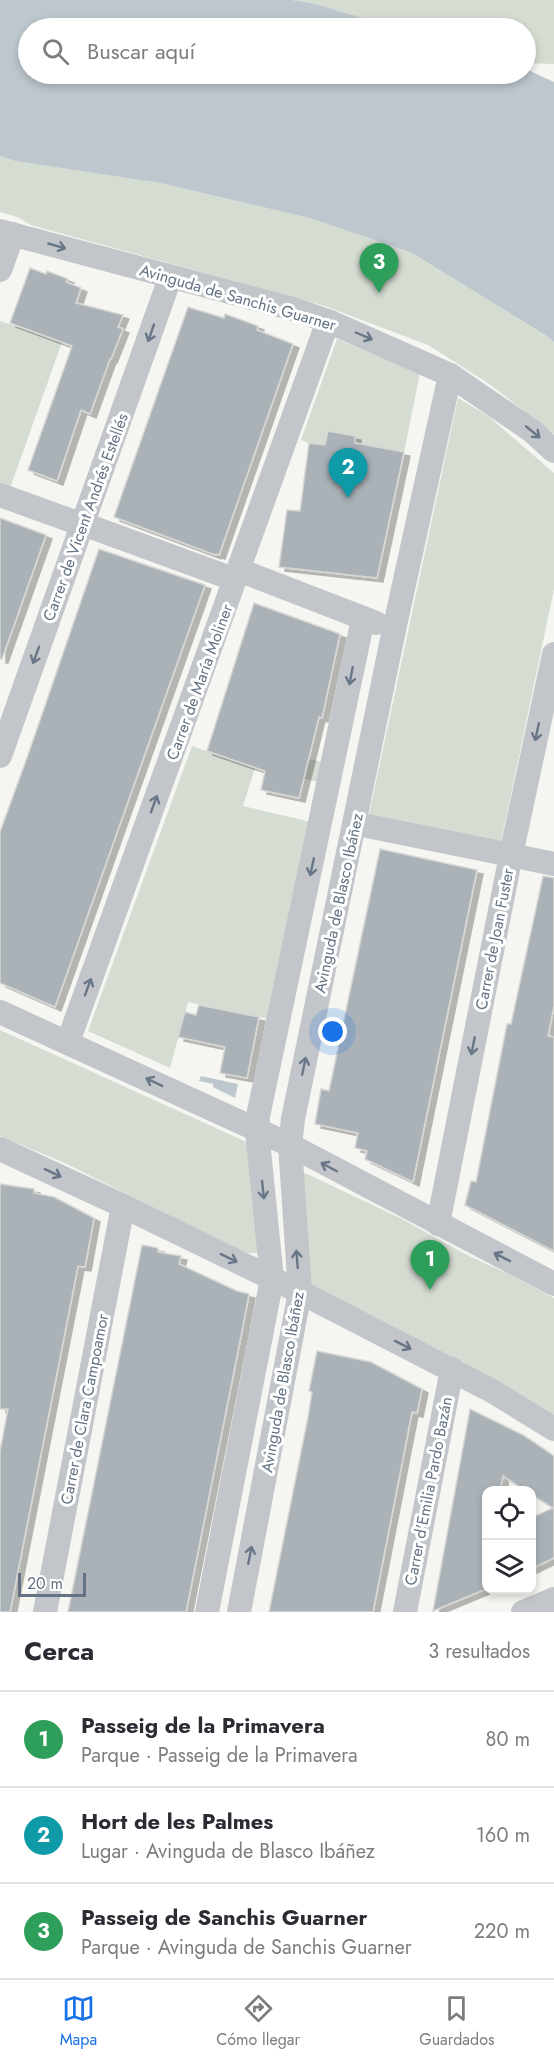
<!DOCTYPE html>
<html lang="es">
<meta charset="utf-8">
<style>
body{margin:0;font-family:Jost,sans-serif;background:#f7f7f7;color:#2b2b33}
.controls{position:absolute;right:18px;bottom:18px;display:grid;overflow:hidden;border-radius:12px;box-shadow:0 3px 9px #0003}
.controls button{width:54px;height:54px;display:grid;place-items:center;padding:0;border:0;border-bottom:2px solid #e1e1e2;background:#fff;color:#2b2b33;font:30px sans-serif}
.scale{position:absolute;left:18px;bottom:15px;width:68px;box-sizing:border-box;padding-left:6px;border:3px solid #637284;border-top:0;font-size:16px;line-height:21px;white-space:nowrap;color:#637284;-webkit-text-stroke:4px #fff;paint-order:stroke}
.you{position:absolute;left:333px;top:1032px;width:21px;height:21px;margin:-15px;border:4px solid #fff;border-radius:50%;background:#1a73e8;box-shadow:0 0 0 9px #1a73e833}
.badge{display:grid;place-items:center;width:39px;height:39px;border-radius:50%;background:#1a73e8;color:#fff;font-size:20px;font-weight:700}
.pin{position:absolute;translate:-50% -50px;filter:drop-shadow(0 2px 3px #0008)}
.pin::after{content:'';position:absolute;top:32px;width:21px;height:18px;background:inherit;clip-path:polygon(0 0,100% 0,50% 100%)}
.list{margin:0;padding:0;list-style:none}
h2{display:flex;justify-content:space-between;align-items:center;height:78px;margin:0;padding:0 24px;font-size:26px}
h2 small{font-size:20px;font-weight:400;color:#7c7c81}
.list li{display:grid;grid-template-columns:39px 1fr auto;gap:18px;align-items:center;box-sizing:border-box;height:96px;padding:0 24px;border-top:2px solid #e1e1e2}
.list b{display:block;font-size:22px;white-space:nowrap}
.list p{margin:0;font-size:20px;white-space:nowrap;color:#7c7c81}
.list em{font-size:20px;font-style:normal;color:#7c7c81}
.icon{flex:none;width:33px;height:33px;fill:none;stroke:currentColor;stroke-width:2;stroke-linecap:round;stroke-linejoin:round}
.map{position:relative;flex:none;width:554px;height:1612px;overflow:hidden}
.search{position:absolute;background:#fff;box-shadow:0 3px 9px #0003;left:18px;right:18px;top:18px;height:66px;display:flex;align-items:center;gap:15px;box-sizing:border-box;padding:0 21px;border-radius:33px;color:#7c7c81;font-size:22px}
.sheet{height:366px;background:#fff}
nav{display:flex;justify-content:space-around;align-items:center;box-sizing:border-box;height:84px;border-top:2px solid #e1e1e2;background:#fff;font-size:16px;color:#7c7c81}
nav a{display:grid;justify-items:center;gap:3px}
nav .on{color:#1a73e8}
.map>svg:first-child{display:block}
.green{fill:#d5dcd2}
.water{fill:#bdc7cd}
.building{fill:#aab2b8;stroke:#d6d6d4;stroke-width:1.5;filter:url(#shadow)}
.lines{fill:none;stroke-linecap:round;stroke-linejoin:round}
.minor{stroke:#c2c5c9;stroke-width:24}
.oneway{stroke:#687687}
.labels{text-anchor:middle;stroke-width:6;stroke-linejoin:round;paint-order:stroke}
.street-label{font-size:16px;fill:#637284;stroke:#fff}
</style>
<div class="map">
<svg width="554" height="1612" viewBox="0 0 554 1612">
<defs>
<filter id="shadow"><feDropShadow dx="6" dy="4" stdDeviation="0" flood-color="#0004"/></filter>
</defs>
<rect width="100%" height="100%" fill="#f5f5f1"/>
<g class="green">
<path d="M292 0H554V64L526 63V28H397L312 3Z"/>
<path d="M0 156 15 161 160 183 310 218 412 253 547 336 554 342V434L488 383 428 345 325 306 67 235 31 225 17 217 0 212Z"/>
<path d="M0 321 62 342 9 491 0 488Z"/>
<path d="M337 339 420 373 404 452 355 443V436L329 431 325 445 309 443 301 440Z"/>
<path d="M458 398 488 416 554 473V589L500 847 368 819Z"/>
<path d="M192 746 254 768 260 748 323 762 319 782 255 768 243 806 311 822 268 1019 188 1002 170 1068 88 1031Z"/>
<path d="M0 1030 253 1145 258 1253H248L227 1245 67 1164 0 1136Z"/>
<path d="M303 1172 400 1218 469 1256 511 1275 554 1298V1418L306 1282Z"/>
</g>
<g class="water">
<path d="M0 0H292L312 3 397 28H28V74H526V69L554 82V342L547 336 412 253 310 218 160 183 15 161 0 156Z"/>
<path d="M201 1076 238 1084 235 1098 213 1087V1084L199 1081Z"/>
</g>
<g class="building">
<path d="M30 268 46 274 47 271 68 279 66 282 81 288 76 303 123 315 118 327 123 329 111 359H110L90 414 81 410 57 481 28 470 72 346 10 323Z"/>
<path d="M188 307 224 318 225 314 258 326 257 330 293 344 219 555 216 554 215 555 114 517Z"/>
<path d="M328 431 355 436V443L404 452 377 578 279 567 287 510 300 511 309 443 325 445Z"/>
<path d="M0 518 46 535 2 659H0Z"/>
<path d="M99 549 205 585 55 1007 0 983V832L28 755Z"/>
<path d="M254 603 340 634 322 718 319 717 299 798 261 790 265 771 207 751Z"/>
<path d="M380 849 477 870 413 1182 365 1159 367 1151 355 1148 358 1133 315 1124 321 1089 329 1091Z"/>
<path d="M543 876 554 878V1006L548 1036 554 1037V1251L465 1205 471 1181 476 1182 507 1024H511Z"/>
<path d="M199 1005 259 1017 247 1078 220 1073 225 1047 178 1037 185 1012 196 1015Z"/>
<path d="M0 1184 34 1189V1193L54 1197 94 1218 85 1267 78 1266 10 1612H0V1451L8 1409H0Z"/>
<path d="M142 1245 158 1248V1252L181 1256 179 1264 237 1291 249 1294 243 1326 186 1612H68Z"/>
<path d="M317 1351 371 1362 422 1389 417 1413 412 1412 373 1612H269L308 1417 312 1392 309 1391Z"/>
<path d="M470 1409 523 1435 554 1456V1558L531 1569V1518L553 1508 531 1494V1491H526L503 1476 500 1491H486V1589L433 1611Z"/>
</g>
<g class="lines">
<g class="minor">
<path d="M0 231 293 309 328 321 450 375 532 431 554 451"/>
<path d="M0 270 13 234"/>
<path d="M0 495 72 521"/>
<path d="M94 528 225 576"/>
<path d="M239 570 376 623"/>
<path d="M0 756 170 278"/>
<path d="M362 825 501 853"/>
<path d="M525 858 554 864"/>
<path d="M0 1012 290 1145 554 1284"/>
<path d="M68 1042 328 321"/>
<path d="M0 1149 123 1206 300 1292 492 1391 554 1429"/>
<path d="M438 1224 511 855 554 654"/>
<path d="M45 1612 123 1206"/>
<path d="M207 1612 272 1279 257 1131 258 1116 363 619"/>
<path d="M239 1612 300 1292 290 1145 293 1119 394 630 450 375"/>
<path d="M405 1612 452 1369"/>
<path d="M523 1612 554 1599"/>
</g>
</g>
<defs><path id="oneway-shaft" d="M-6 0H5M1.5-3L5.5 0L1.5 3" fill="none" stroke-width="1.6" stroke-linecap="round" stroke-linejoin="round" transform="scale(1.5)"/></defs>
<g class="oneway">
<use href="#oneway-shaft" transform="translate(57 246) rotate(16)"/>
<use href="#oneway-shaft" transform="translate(151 333) rotate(109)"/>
<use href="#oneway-shaft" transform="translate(364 336) rotate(23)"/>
<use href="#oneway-shaft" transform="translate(533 432) rotate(39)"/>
<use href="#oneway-shaft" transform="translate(36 655) rotate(110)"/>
<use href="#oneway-shaft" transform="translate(351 676) rotate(101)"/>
<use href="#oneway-shaft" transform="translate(537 732) rotate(102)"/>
<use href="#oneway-shaft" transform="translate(154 804) rotate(-70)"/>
<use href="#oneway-shaft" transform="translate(312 867) rotate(102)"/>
<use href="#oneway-shaft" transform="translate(88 987) rotate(-70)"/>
<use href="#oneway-shaft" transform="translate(473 1046) rotate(101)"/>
<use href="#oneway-shaft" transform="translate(304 1066) rotate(-78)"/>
<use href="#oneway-shaft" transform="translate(154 1082) rotate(-154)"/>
<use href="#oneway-shaft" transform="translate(329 1167) rotate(-152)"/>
<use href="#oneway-shaft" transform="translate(53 1173) rotate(25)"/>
<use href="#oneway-shaft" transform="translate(263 1190) rotate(84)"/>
<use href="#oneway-shaft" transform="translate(502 1257) rotate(-153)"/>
<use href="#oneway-shaft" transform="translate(229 1258) rotate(26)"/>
<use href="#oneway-shaft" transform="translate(297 1259) rotate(-95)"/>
<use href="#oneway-shaft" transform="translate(403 1345) rotate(27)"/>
<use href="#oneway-shaft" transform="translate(250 1555) rotate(-79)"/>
</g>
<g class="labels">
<g class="street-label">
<text transform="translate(238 297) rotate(16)" y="6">Avinguda de Sanchis Guarner</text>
<text transform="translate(85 517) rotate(-70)" y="6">Carrer de Vicent Andrés Estellés</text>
<text transform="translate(199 682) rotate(-70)" y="6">Carrer de María Moliner</text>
<text transform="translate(338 903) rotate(-78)" y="6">Avinguda de Blasco Ibáñez</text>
<text transform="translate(494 939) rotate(-79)" y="6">Carrer de Joan Fuster</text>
<text transform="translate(282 1382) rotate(-80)" y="6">Avinguda de Blasco Ibáñez</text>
<text transform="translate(84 1409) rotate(-79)" y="6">Carrer de Clara Campoamor</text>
<text transform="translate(428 1491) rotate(-79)" y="6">Carrer d'Emilia Pardo Bazán</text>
</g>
</g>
</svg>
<div class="controls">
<button><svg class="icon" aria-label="locate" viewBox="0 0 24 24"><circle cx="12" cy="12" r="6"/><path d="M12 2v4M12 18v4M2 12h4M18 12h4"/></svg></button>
<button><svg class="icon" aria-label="layers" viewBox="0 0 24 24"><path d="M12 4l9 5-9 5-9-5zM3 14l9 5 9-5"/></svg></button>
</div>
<div class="scale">20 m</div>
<div class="you"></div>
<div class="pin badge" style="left:430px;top:1290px;background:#2e9e5b">1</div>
<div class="pin badge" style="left:348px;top:498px;background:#0f9aa8">2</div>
<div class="pin badge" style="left:379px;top:293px;background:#2e9e5b">3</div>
<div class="search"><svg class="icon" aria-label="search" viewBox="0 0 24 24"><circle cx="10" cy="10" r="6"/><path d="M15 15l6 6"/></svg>Buscar aquí</div>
</div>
<section class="sheet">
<h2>Cerca<small>3 resultados</small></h2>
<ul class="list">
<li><span class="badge" style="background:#2e9e5b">1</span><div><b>Passeig de la Primavera</b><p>Parque · Passeig de la Primavera</p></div><em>80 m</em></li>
<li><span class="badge" style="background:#0f9aa8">2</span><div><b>Hort de les Palmes</b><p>Lugar · Avinguda de Blasco Ibáñez</p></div><em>160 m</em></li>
<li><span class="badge" style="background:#2e9e5b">3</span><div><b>Passeig de Sanchis Guarner</b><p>Parque · Avinguda de Sanchis Guarner</p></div><em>220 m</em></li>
</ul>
</section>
<nav>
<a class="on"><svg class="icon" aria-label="map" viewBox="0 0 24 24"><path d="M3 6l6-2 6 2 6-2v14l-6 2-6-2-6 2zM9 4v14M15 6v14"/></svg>Mapa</a>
<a><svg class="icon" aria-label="directions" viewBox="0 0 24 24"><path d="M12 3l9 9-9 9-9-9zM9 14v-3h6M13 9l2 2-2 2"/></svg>Cómo llegar</a>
<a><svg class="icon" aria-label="saved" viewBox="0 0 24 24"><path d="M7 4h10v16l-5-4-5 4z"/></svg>Guardados</a>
</nav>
